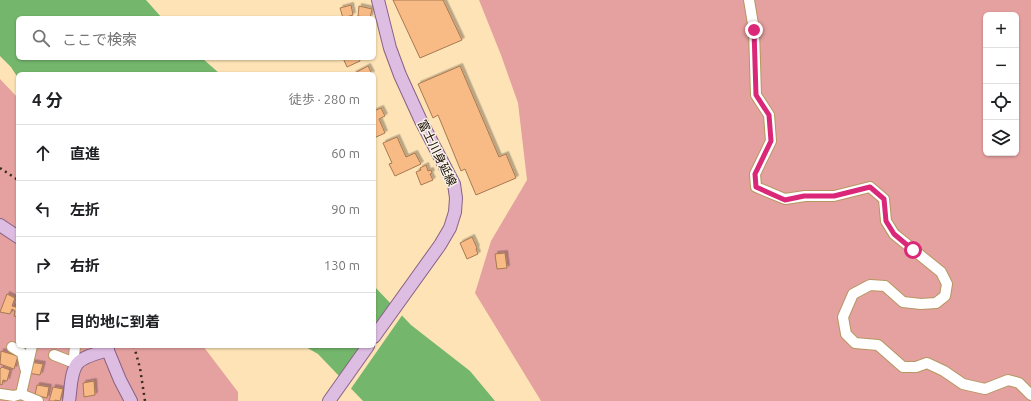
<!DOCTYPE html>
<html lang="ja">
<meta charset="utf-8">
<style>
body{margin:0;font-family:Ubuntu,"Noto Sans JP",sans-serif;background:#f6f6f6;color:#202124}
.controls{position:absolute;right:12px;top:12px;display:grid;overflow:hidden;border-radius:6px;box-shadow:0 1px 3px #0004}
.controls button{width:36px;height:36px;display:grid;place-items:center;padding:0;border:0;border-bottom:1px solid #e0e0e0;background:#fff;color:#202124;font:20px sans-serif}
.stop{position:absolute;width:12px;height:12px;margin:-9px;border:3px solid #db2777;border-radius:50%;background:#fff}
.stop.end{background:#db2777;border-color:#fff;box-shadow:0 1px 4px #0008}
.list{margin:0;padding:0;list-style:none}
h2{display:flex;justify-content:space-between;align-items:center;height:52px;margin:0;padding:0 16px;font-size:17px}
h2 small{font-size:13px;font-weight:400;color:#757577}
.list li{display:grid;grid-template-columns:26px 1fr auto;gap:12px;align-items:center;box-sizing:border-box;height:56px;padding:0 16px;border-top:1px solid #e0e0e0}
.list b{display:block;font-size:15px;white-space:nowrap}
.list em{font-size:13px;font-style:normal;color:#757577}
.icon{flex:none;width:22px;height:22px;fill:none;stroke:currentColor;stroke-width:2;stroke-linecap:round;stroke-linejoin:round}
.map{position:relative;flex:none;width:1031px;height:401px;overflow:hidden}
.search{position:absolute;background:#fff;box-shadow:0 1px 3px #0004;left:16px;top:16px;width:360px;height:44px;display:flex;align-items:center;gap:10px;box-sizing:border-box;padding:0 14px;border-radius:6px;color:#757577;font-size:15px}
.panel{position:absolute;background:#fff;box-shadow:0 1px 3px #0004;left:16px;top:72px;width:360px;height:276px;border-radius:6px}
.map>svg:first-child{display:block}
.green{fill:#e5a19f;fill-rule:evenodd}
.water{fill:#74b66c}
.pier{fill:#fde3b6}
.building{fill:#f8bb86;stroke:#a87950;filter:url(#shadow)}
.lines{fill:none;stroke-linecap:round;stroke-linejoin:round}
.minor-casing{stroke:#b59760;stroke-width:12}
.major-casing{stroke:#886286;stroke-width:14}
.minor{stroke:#fff;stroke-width:10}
.major{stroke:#ddbde2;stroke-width:12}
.rail{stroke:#382b1c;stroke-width:2.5;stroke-dasharray:2 4;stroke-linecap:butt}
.route{stroke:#db2777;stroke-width:5}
.labels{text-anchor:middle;stroke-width:3;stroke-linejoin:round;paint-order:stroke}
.street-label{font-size:12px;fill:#140a00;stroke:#f9f3e8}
</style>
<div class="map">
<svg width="1031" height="401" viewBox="0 0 1031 401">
<defs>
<filter id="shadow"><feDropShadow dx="2.5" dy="-2.5" stdDeviation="0" flood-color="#0004"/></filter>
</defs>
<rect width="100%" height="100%" fill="#fde3b6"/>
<g class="green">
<path d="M479 0H1031V401H541L475 293 491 241 527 180 518 103 501 55ZM986 15H1016V153H986Z"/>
<path d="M0 79 18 98V346H203L238 392V401H0Z"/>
</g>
<g class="water">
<path d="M0 0H146L162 18H18V58H202L220 74H18V78L11 67 0 56Z"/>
<path d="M374 286 411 325 470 371 495 401H363L318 354 304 346H374Z"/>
</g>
<path class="pier" d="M393 303 403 314 350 390 338 378 361 346H374V328Z"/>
<g class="building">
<path d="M393 0H443L462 40 420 58Z"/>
<path d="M351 5 353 15 343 18 340 8Z"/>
<path d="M359 6 372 9 370 18 358 16Z"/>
<path d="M343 58H359L360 61 347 67Z"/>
<path d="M368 66 372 74H353Z"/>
<path d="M460 66 499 157 506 154 516 178 476 195 465 169 461 171 438 115 433 118 418 84Z"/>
<path d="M381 108 385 116 379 119 385 133 374 138V111Z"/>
<path d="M397 137 406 157 415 153 421 164 395 176 389 164 392 163 383 143Z"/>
<path d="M426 165 428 171 431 170 432 173 430 174 433 180 421 185 416 172 421 170 420 168Z"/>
<path d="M472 237 477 248 476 249 478 254 467 259 460 243Z"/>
<path d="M505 253 507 268 497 269 495 254Z"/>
<path d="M7 294 15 298 12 306 16 307 18 304V317L14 316 15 311 12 309 10 314 0 312Z"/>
<path d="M1 351 18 356 14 369 0 364Z"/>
<path d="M30 362 43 364 40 375 28 373Z"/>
<path d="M2 367 10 370 7 381 3 380 2 385 0 384V369Z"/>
<path d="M94 381 95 395 84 397 83 383Z"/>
<path d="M37 385 49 387 47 398 35 395Z"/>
<path d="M53 387 63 389 60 401 55 400V401H49Z"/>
</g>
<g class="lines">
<g class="minor-casing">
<g id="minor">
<path d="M749 0 754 30 756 95 769 115 771 141 755 174 756 187 785 199 805 196H834L870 187 884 199 886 221 894 234 941 272 947 284 945 296 936 303 921 304 903 302 885 286 870 285 853 294 843 317 846 334 855 343 878 345 903 367H916L927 363 944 371 963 384 985 389 1008 380 1019 383 1031 395"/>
<path d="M32 346 21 394 38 401"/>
<path d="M75 346 74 357 77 364"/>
<path d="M12 347 22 353 25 368"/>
<path d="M54 355 77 364"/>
<path d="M0 394 14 396 21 394"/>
</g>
</g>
<g class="major-casing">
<g id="major">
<path d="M0 225 18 237"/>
<path d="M374 337 440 245 450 228 455 212 456 198 454 184 421 121 400 75 390 48 378 0"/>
<path d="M106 346 120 380 131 401"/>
<path d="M69 401C71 390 70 374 77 364 83 356 99 353 108 350"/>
<path d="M329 401 368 346"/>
</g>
</g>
<use href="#minor" class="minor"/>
<use href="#major" class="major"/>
<g class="rail">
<path d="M0 168 18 180"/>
<path d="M134 346 140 368 145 401"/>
</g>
</g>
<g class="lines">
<path class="route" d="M754 30 756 95 769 115 771 141 755 174 756 187 785 200 804 196H834L870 187 884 199 886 221 894 234 913 250"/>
</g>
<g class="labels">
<g class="street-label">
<text transform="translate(437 153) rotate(64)" y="4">富士川身延線</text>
</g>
</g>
</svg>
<div class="controls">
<button>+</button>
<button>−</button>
<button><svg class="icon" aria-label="locate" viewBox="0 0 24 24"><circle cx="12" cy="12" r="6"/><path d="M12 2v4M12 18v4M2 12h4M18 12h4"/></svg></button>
<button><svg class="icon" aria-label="layers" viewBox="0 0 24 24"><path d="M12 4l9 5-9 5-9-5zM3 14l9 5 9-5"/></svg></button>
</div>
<div class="stop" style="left:913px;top:250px"></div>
<div class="stop end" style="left:754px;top:30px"></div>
<div class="search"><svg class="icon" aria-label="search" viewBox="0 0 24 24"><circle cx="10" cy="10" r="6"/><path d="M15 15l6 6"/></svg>ここで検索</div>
<section class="panel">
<h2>4 分<small>徒歩 · 280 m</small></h2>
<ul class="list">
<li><svg class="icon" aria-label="ahead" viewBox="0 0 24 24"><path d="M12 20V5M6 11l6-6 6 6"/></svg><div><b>直進</b></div><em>60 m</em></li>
<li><svg class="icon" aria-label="left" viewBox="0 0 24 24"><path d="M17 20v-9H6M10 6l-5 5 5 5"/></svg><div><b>左折</b></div><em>90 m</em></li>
<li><svg class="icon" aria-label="right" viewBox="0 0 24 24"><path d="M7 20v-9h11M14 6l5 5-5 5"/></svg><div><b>右折</b></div><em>130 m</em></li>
<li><svg class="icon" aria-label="arrive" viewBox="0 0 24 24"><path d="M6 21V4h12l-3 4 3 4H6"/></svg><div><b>目的地に到着</b></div></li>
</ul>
</section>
</div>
